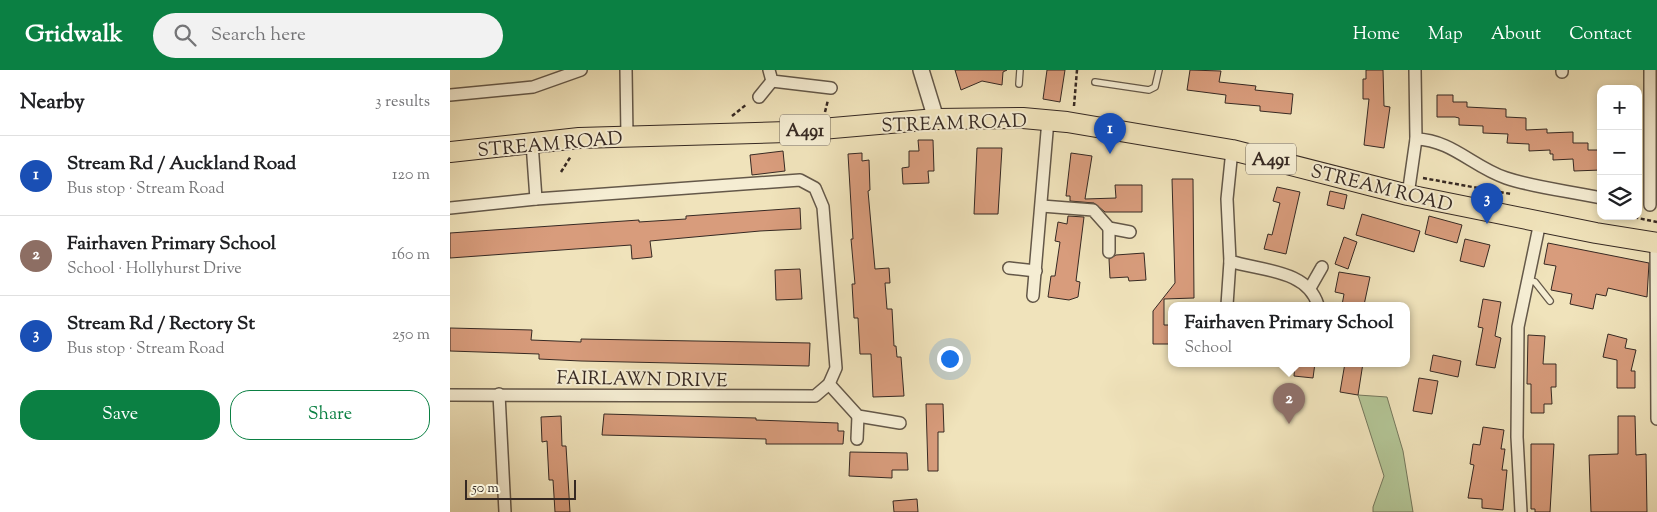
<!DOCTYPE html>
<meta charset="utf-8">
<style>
body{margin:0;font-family:"Sorts Mill Goudy",serif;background:#f2f2f2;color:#202124}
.controls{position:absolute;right:15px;top:15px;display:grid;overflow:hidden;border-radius:10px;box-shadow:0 2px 8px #0003}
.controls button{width:45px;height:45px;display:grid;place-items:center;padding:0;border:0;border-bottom:1px solid #e0e0e0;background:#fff;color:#202124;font:25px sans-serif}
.scale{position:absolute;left:15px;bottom:12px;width:111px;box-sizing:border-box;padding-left:5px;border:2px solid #362923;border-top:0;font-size:14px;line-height:18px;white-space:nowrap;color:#362923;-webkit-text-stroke:4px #f5edd3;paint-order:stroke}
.you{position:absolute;left:499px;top:288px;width:18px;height:18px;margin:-12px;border:4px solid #fff;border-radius:50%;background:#1a73e8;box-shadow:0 0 0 8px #1a73e833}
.badge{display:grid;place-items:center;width:32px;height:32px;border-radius:50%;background:#0b8043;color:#fff;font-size:16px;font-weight:700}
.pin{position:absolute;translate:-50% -41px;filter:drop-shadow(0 1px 2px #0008)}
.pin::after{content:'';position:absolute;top:26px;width:18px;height:15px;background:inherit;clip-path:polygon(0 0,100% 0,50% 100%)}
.popup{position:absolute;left:718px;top:232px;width:242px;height:65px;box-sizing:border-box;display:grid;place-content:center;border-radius:10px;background:#fff;filter:drop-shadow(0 1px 4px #0005);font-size:16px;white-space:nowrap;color:#757577}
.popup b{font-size:19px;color:#202124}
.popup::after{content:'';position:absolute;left:50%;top:100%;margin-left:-10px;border:10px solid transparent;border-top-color:#fff}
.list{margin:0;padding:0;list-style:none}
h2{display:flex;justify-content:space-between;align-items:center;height:65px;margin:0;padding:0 20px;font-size:21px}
h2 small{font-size:16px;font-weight:400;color:#757577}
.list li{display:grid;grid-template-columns:32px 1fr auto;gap:15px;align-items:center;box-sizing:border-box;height:80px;padding:0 20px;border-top:1px solid #e0e0e0}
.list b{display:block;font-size:19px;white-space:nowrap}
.list p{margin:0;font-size:16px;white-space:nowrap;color:#757577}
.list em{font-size:16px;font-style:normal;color:#757577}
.actions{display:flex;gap:10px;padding:15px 20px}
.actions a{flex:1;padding:11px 0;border:1px solid #0b8043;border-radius:20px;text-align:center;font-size:18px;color:#0b8043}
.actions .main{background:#0b8043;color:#fff}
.icon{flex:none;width:28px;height:28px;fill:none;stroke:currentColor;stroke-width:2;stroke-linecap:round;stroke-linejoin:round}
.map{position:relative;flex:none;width:1207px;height:442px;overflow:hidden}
header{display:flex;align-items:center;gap:30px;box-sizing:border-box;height:70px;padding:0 25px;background:#0b8043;color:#fff}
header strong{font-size:24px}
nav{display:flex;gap:28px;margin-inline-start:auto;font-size:18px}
.search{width:350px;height:45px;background:#f2f2f2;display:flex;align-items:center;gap:12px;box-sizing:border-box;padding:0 18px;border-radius:28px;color:#757577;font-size:19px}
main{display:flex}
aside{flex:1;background:#fff}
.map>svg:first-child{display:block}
.green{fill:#b3c596;stroke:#74775c}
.building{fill:#d89c7c;stroke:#362923}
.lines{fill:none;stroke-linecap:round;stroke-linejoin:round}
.service-casing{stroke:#645849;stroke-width:8}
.minor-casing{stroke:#645849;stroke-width:14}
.tertiary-casing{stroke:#645849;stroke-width:18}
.trunk-casing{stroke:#362923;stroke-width:22}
.path{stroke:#362923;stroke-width:2.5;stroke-dasharray:4 2.5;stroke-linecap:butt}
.service{stroke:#f5edd3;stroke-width:5.5}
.minor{stroke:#f5edd3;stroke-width:11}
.tertiary{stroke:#f5edd3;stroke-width:15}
.trunk{stroke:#f0e3bb;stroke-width:20}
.labels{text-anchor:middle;stroke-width:4;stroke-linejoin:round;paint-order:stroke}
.shield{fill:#f5edd3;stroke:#6f6458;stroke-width:1}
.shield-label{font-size:18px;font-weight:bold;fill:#362923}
.street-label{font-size:19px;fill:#362923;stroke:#f5edd3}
</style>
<header>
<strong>Gridwalk</strong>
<div class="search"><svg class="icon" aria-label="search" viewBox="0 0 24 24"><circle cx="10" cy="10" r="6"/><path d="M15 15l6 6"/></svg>Search here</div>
<nav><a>Home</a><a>Map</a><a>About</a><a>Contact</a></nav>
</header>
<main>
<aside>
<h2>Nearby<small>3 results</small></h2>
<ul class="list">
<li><span class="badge" style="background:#1a4fb4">1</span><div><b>Stream Rd / Auckland Road</b><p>Bus stop · Stream Road</p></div><em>120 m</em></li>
<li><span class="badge" style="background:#8d6e63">2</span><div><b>Fairhaven Primary School</b><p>School · Hollyhurst Drive</p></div><em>160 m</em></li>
<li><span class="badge" style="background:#1a4fb4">3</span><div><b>Stream Rd / Rectory St</b><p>Bus stop · Stream Road</p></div><em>250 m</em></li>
</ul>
<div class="actions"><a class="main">Save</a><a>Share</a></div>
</aside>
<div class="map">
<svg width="1207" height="442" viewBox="0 0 1207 442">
<rect width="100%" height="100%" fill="#f0e3bb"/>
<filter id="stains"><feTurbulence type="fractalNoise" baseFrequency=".004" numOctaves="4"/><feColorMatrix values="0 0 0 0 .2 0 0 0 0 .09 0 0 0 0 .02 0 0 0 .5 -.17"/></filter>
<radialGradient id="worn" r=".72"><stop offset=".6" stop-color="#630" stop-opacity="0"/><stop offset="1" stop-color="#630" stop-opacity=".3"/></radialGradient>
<path class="green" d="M908 325 937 327 953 381 963 442H923V437L934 406Z"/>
<g class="building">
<path d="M505 0H557L553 2 552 15 532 11 511 20Z"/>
<path d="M597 0H615L610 32 593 29Z"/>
<path d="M740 0 771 1 769 12 806 16 805 20 843 24 841 44 810 41V36L775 33 776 25 737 20Z"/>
<path d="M916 0H933L934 36 940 37 934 78 914 75 919 29H913V9H916Z"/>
<path d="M987 25H1003V32H1017V37L1056 39V47L1076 48V60L1097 59V63L1123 62V73H1138V80H1150L1151 100 1124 101 1123 89 1103 90V84H1100V80L1079 81V74L1057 73 1058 64 1033 63V56L1009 55V48L1005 47H987Z"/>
<path d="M468 70H483L484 101H478L479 113 453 114 452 98 459 97V81H469Z"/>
<path d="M527 78H552L548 144H524Z"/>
<path d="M333 81 335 101 302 105 300 85Z"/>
<path d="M412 83V91L419 90 420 120 418 121 425 199 439 198 440 213H435L437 239H442L444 276H446L447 287H451L454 326 423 327 421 284H410L408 248H404L402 214H405L401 169H403L398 84Z"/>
<path d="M621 83 642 86 635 129 666 128 665 115H692V142H655L644 133 620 131V126H616Z"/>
<path d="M722 109H743L744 228 714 229V255H720V274H703V241L725 213Z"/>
<path d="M827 117 850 122 836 184 814 179 818 164 822 165 830 133 823 131Z"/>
<path d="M880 121 897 125 894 139 877 135Z"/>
<path d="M350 138 351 159 310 161 200 171 202 187 182 189 181 175 0 188V163L189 150V152L236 149V146Z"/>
<path d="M912 144 970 161 964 182 906 165Z"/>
<path d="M618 146 634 147 626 211 630 212 628 227 619 230 598 227 601 206H605L610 172 605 171 608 152 617 154Z"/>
<path d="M979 146 1012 155 1007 173 975 164Z"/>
<path d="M894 167 907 172 898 199 885 194Z"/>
<path d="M1015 169 1040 175 1034 197 1010 191Z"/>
<path d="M1098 173 1199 193 1197 227 1158 218 1156 226 1146 224 1143 239 1120 234 1122 224 1101 220 1106 196 1094 194Z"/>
<path d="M694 183 696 210 679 211 678 207 660 208 659 189 666 185Z"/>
<path d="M350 199 352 229 326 230 325 200Z"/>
<path d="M889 202 920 207 914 235H892L894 224 885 222Z"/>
<path d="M1033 229 1051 232 1045 266 1051 268 1045 298 1026 295 1033 258 1028 257Z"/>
<path d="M0 258 82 260 81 270 131 272V269L360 273 359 296 131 291 89 289V284L0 281Z"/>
<path d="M1158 264 1177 269 1175 278 1186 280 1181 301H1185V318H1167V290L1153 287Z"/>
<path d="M1078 265 1095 266 1093 294H1106V317H1101L1102 334H1094V343H1081V314H1077Z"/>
<path d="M983 285 1011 291 1008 307 980 301Z"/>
<path d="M845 293H865L863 308 844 306Z"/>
<path d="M895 293H913L908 325 890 322Z"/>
<path d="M969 308 988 311 982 344 963 341Z"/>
<path d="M476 334H493L494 362H488V401H478Z"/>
<path d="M154 344 306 348V350L388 353V361H394L393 374H316V369L152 365Z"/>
<path d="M111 346 112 376H116L120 442H105L103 410H99L97 371 92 372 91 347Z"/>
<path d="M1168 346H1185L1186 385 1196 384 1197 442H1141L1139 385 1168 384Z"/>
<path d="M1033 357 1054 360 1051 379H1055L1052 400H1057L1053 440 1032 438V429L1018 428 1024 395 1020 394 1023 374 1030 375Z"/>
<path d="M1081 374H1104L1100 442H1085V439H1081Z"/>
<path d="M400 382 457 383 458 400H442V408L399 406Z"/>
<path d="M467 429 468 442H444L443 431Z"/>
</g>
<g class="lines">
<g class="service-casing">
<g id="service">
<path d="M645 12 699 20 705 17 709 0"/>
<path d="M569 14 570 0"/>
<path d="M1078 210 1085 212 1100 231"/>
</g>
</g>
<g class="minor-casing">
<g id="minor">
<path d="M176 0 177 66"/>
<path d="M319 0 322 11 381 18"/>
<path d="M1112 0V2"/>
<path d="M0 25 83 17 131 0"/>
<path d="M309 27 322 11"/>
<path d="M966 69C1002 70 1023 97 1056 108 1086 118 1120 121 1151 128"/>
<path d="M82 73 86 129"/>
<path d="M782 80 777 129 780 191C810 201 857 199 868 235"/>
<path d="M958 125 966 69 965 0"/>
<path d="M1200 135V0"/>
<path d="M592 136 643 140 659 158 680 162"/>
<path d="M0 138 86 129 350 110 365 118 373 137 386 298 379 314 365 326 0 325"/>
<path d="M659 158V182"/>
<path d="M1206 172 1207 349"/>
<path d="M559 198 586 201"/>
<path d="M860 218 872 197"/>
<path d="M583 226 598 50"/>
<path d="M777 235 780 191"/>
<path d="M379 314 408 346 450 353"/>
<path d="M49 324 55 442"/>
<path d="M407 369 408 346"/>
<path d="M1071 442 1067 367 1068 257 1090 152"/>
</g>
</g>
<g class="tertiary-casing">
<path id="tertiary" d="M471 0 486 49"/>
</g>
<g class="trunk-casing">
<path id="trunk" d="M0 82 129 68 337 62 486 49 573 48 617 52 782 80 958 125 1146 163 1207 173"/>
</g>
<g class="path">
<path d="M624 36 627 0"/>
<path d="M375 42 378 30"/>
<path d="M282 46 297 34"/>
<path d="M111 102 121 86"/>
<path d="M973 108 1061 124"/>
<path d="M1178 146 1207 152"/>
</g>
<use href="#service" class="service"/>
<use href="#minor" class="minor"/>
<use href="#tertiary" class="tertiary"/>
<use href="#trunk" class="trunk"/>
</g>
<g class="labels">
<g class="shield">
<rect x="330" y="44.5" width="50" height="31" rx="4"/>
<rect x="796" y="73.5" width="50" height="31" rx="4"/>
</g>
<g class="shield-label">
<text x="355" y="66">A491</text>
<text x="821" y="95">A491</text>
</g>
<g class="street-label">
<text transform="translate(504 52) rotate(-2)" y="7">STREAM ROAD</text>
<text transform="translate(100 73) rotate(-5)" y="7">STREAM ROAD</text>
<text transform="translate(932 117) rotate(14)" y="7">STREAM ROAD</text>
<text transform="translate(192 308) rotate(1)" y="7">FAIRLAWN DRIVE</text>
</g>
</g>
<rect width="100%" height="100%" filter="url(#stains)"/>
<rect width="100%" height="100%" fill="url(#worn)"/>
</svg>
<div class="controls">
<button>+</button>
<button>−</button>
<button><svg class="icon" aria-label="layers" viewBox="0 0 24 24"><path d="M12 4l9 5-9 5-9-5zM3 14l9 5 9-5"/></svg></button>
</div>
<div class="scale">50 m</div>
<div class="you"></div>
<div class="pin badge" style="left:660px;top:84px;background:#1a4fb4">1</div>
<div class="pin badge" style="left:839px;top:354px;background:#8d6e63">2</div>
<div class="popup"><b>Fairhaven Primary School</b>School</div>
<div class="pin badge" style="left:1037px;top:154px;background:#1a4fb4">3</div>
</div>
</main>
